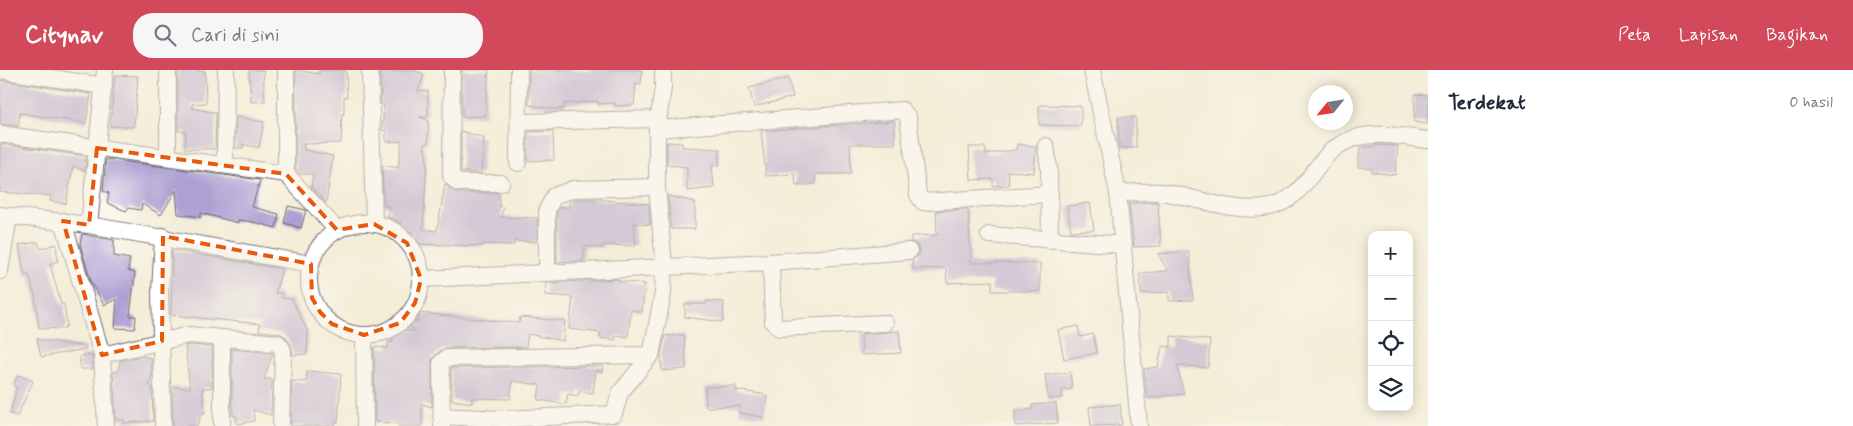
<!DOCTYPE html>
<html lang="id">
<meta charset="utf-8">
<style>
body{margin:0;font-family:Mynerve,sans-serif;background:#f6f6f7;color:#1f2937}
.controls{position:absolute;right:15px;bottom:15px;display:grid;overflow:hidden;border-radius:10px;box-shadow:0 2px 12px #0003}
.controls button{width:45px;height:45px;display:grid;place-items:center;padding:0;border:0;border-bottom:1px solid #e0e1e3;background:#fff;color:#1f2937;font:25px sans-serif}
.compass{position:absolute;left:1308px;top:15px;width:45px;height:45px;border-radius:50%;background:#fff;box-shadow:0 2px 12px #0003;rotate:240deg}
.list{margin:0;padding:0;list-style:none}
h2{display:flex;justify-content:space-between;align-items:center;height:65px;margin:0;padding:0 20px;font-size:21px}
h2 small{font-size:16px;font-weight:400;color:#747a83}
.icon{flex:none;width:28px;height:28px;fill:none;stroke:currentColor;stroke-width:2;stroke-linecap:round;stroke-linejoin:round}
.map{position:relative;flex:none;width:1428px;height:356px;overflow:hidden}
header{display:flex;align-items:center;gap:30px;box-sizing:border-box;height:70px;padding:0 25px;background:#d1495b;color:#fff}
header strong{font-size:24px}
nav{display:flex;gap:28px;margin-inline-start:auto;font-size:18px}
.search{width:350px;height:45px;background:#f6f6f7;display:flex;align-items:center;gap:12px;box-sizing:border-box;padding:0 18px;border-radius:20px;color:#747a83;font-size:19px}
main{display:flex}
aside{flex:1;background:#fff}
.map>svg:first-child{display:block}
.building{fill:#aea0d3}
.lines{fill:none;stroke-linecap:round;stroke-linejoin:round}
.minor-casing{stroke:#6c6972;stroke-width:18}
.minor{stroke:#fff;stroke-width:16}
.marked{fill:none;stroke:#e8590c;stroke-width:4;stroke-dasharray:10 6;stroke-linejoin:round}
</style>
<header>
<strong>Citynav</strong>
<div class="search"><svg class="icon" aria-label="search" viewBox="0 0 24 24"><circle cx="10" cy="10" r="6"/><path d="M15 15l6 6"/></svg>Cari di sini</div>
<nav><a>Peta</a><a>Lapisan</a><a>Bagikan</a></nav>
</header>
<main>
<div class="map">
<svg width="1428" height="356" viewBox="0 0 1428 356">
<rect width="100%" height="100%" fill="#fdfcf7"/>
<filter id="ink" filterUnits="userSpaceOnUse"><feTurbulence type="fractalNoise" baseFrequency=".02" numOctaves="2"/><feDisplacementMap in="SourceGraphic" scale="10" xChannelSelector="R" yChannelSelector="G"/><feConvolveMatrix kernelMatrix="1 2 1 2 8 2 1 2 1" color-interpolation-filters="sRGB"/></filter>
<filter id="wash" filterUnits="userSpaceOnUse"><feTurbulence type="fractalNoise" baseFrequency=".0096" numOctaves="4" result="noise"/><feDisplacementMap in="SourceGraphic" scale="20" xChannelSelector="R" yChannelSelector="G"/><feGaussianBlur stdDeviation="1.12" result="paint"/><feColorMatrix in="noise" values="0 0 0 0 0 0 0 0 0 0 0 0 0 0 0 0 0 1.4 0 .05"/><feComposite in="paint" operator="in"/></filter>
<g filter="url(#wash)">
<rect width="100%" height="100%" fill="#f4edd8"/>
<g id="blocks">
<g class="building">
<path d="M178 0 205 1 206 33 192 34V38L216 43 215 79H185L186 62 178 61Z"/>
<path d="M249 0H263L265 31 251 32Z"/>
<path d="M296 0 319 4V0H346L347 27H344V44H342L341 73 304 74V80L333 86 326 133 311 117 313 104H300L296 100Z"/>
<path d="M412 0 424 4 418 21H428V47H419L428 50V74H424L427 91 423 159 437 161 445 114 458 123H499V136L503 137 501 147 537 148V172L514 171V175L483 174V176L413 174V162L400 158 401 153 387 147 391 137 384 136 382 95 398 98 402 71 386 72V61L382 60 384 35H381L380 2Z"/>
<path d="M462 0H489L485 46 462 47Z"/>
<path d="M529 0H642L641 15 636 14 634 35 615 36V33L598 34V31L564 34V39H553L529 35Z"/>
<path d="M115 5 138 6 134 57 110 56Z"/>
<path d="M788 8 793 27 754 37 749 18Z"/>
<path d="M0 10 91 24 86 53 20 43 18 56 0 54Z"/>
<path d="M1415 24 1428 25V54L1414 52Z"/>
<path d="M1039 35 1081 36V56L1039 55Z"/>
<path d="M236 47 264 52 259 78 243 74V78H235Z"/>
<path d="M1118 47H1136V78H1119Z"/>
<path d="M895 51V74H850L851 104H815L816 114 796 116 795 104 766 106 761 61Z"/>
<path d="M461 61 484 68 481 103 461 102Z"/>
<path d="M553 61 554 90 528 91V62Z"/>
<path d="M667 72 682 73V77L720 79 719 96 712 95 714 118 687 121V97L667 95Z"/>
<path d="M0 74 86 86 85 101 73 96 66 134 50 131 51 126 0 122Z"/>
<path d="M1017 74 1036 76 1034 103 1008 101 1009 115 993 116V109L971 110 969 77H985L986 84 1016 80Z"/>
<path d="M1375 75 1398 76 1395 105 1372 102V99L1358 97 1360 77H1374Z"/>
<path d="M106 89 260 110 252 137 279 144 276 158 253 152 238 150V153L201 143V147L178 144 176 120 161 145 142 134 141 140 128 138 126 141 107 133 109 123 103 121Z"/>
<path d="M668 126 695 132V159H671Z"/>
<path d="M575 129H594L649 134 650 155 634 153 636 176 603 175V178L585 176 583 191 557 192V142L560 137H569L570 131Z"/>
<path d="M1158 132 1161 176 1134 177 1129 133Z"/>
<path d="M1090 133 1094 160 1071 161 1067 136Z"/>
<path d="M288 136 306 140 301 158 284 153Z"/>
<path d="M968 139 971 193H1040V221H992V211L947 213 946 198 913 199 912 190 918 186 919 181 917 175 911 172V166L937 165 936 141Z"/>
<path d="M82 164 114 170V186L130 189 128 201 135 203 130 246H136L135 259 115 258 117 229 104 235 91 212 80 174Z"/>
<path d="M38 172 40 179 56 174 58 191 50 194 61 234H64L67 256 64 257 65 259 39 258 35 226 29 205 25 206 19 175Z"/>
<path d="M172 180 282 199 275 223H282V228L292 229 308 262 307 284 293 285 291 275 286 267 279 263 259 261 260 254 171 245Z"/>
<path d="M1189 181 1193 230 1169 231V222L1141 224 1140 203 1168 201 1158 184Z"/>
<path d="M619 209 618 211 645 214 642 242 631 240 628 267 616 265 615 270 600 268 601 263 569 259 573 227 545 225 546 213Z"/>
<path d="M706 231 724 232 723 252 685 247V234H706Z"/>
<path d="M419 243 519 253 520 247 565 251 563 271 528 264 526 277 447 278 441 280 432 289V337L422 334V356H398V353L375 352 374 277 388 278V272H393V260L415 261 405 249 418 252Z"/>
<path d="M1078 256 1080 267 1093 264 1097 283 1064 289 1058 260Z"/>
<path d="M899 261 901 283 862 285 861 264Z"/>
<path d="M684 265 686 299 662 301 661 285 665 266Z"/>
<path d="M1171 266 1210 270 1208 298 1177 295 1184 324 1147 328 1144 299 1158 297 1162 276 1171 277Z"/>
<path d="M37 269 86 277V279L41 287Z"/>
<path d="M190 275 212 277V318H202L205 343H202L197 356H173L172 317 190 318 185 276Z"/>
<path d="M232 279 273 283 264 309H272L271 345 253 340 254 351 237 354 236 346H233L232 335Z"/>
<path d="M92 285 93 299H80V286Z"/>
<path d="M142 286 151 288 152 304 149 315 152 316 153 351 124 353V350H116L113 302H118L120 291Z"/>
<path d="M603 296 602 302 596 301 593 323 579 321 578 326 568 324 566 334 538 330 540 315 512 311 510 329 472 328V333L452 330 451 298Z"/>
<path d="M307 301 341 304 338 352H335V356H291L292 311 306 312Z"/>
<path d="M1070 302 1072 319 1062 320V328L1048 329 1045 305Z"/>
<path d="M18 305 33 311 17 346 10 344 17 317 13 316Z"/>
<path d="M736 316V320L767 325 764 347 739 343 740 336 706 337 705 317Z"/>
<path d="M1056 333 1058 353 1015 356V341L1033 339 1032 335Z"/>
<path d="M1120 334 1122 355 1091 356 1089 337Z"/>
</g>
</g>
</g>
<g filter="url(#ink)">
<use href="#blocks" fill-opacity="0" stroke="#6c6972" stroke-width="1"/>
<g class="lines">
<g class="minor-casing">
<g id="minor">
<path d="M0 0 104 16"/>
<path d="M370 0 374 154"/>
<path d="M452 0 451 106 458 113H501"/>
<path d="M1092 0 1118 123 1139 356"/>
<path d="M520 52 658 49"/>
<path d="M657 59 902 40 908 47 918 125 923 132 1050 124"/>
<path d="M0 64 286 104 337 160"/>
<path d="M1046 76 1049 99 1050 170"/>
<path d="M168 86V0"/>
<path d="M518 93 519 0"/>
<path d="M225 94 226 0"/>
<path d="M286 104V0"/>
<path d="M1118 123C1134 123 1152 120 1167 123 1199 128 1236 144 1269 137 1308 129 1314 86 1345 72 1371 59 1401 67 1428 70"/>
<path d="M0 145 89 155 311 194"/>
<path d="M63 151 102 285 106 356"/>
<circle cx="365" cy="209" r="56"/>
<path d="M89 155 105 0"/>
<path d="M989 165 1124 175"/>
<path d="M163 166 160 222 163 356"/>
<path d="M771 192 909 181"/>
<path d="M0 201 9 146"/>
<path d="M547 203V140L554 126 573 119 657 117"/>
<path d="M421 209 771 192 773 252 779 258 885 253"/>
<path d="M364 265 365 356"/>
<path d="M222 268V356"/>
<path d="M102 285 189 265 278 273 283 280 281 356"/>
<path d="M441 346 504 349 614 344 620 323 651 285"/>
<path d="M442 356 441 293 447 288 651 285 663 223 664 196 657 117V59L663 18V0"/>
</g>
</g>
<use href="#minor" class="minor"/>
</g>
</g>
<path d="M0 0H1428V356H0ZM97 78 286 104 337 160 374 154 407 173 421 209 415 233 400 253 364 265 332 254 320 242 312 228 311 194 163 166 162 271 102 285 63 151 89 155Z" fill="#f4edd8" fill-opacity=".55" fill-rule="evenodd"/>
<path class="marked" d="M97 78 286 104 337 160 374 154 407 173 421 209 415 233 400 253 364 265 332 254 320 242 312 228 311 194 163 166 162 271 102 285 63 151 89 155Z"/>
</svg>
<div class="controls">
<button>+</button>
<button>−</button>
<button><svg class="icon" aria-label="locate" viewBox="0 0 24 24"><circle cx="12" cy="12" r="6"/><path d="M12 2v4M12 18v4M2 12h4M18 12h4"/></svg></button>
<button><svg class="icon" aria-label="layers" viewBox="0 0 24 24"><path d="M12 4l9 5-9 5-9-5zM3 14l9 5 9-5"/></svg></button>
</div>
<svg class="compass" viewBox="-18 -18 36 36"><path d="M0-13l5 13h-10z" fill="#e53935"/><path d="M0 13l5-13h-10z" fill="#747a83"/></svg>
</div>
<aside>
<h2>Terdekat<small>0 hasil</small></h2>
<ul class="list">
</ul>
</aside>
</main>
